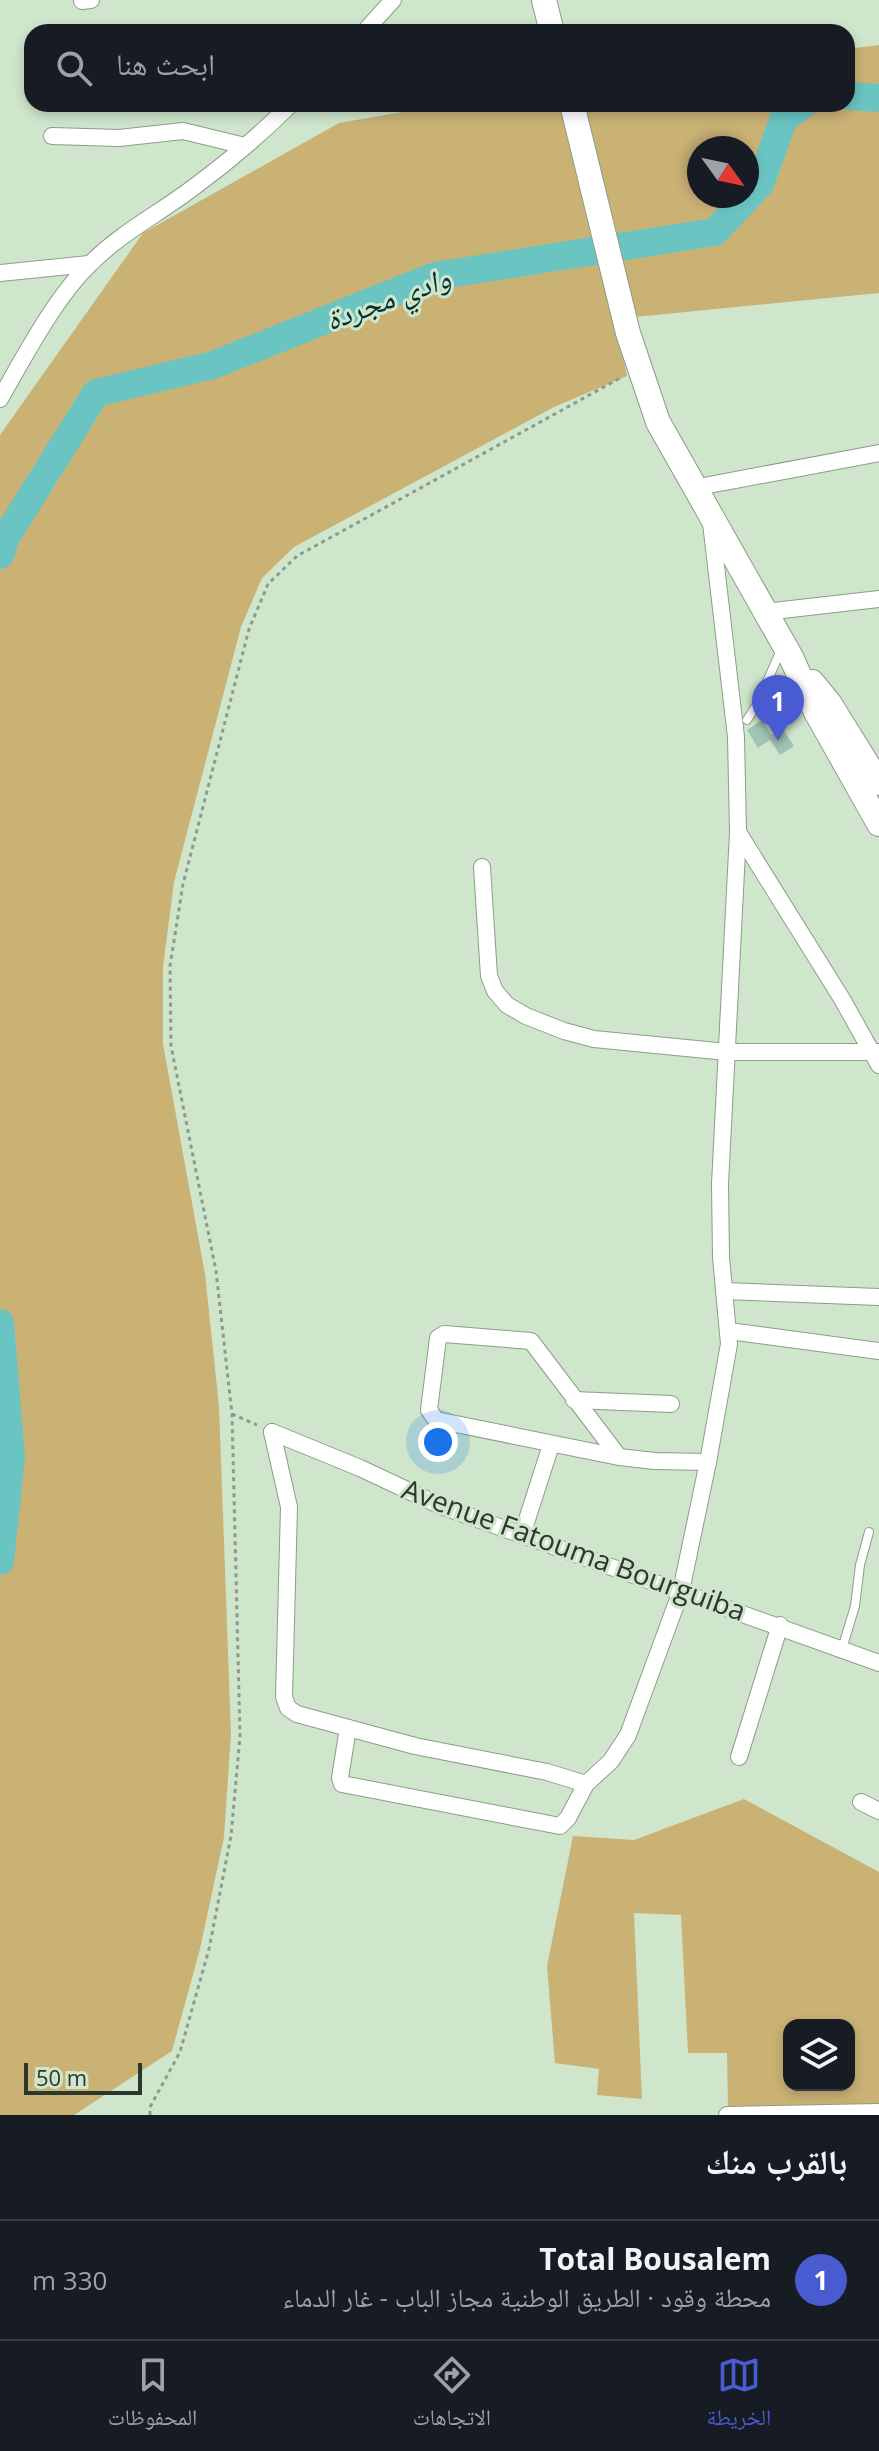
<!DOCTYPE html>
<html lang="ar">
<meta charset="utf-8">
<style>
body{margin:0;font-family:"Open Sans","Noto Naskh Arabic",sans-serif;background:#20242c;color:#f1f3f6;direction:rtl}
.controls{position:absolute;right:24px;bottom:24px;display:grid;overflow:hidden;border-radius:16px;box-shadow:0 4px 12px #0003}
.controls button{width:72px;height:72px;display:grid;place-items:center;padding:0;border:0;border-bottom:2px solid #363941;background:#171b24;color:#f1f3f6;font:40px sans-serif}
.compass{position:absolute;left:687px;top:136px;width:72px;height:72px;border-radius:50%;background:#171b24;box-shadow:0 4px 12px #0003;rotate:123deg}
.scale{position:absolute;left:24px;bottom:20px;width:118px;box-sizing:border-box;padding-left:8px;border:4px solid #2e372d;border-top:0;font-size:22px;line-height:28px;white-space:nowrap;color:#2e372d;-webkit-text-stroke:6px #cfe6cc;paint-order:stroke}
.you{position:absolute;left:438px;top:1442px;width:28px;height:28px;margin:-20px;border:6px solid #fff;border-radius:50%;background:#1a73e8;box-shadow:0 0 0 12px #1a73e833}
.badge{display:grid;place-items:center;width:52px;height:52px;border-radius:50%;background:#495bd0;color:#fff;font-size:26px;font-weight:700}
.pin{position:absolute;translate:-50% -66px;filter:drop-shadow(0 2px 4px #0008)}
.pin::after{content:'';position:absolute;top:42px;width:28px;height:24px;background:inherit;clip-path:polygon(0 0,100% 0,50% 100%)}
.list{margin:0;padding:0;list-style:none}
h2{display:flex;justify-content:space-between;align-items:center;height:104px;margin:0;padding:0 32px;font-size:34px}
h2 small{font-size:26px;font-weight:400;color:#9ea1a6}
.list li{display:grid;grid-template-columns:52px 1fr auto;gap:24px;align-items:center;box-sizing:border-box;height:120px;padding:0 32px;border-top:2px solid #363941}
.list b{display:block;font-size:30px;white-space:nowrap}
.list p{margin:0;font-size:26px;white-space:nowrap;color:#9ea1a6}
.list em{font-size:26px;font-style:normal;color:#9ea1a6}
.icon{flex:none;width:44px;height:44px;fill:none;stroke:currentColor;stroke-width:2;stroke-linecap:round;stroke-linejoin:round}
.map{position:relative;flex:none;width:879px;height:2115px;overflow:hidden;direction:ltr}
.search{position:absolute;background:#171b24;box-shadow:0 4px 12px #0003;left:24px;right:24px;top:24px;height:88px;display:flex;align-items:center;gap:20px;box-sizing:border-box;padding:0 28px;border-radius:24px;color:#9ea1a6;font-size:30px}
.sheet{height:224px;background:#171b24}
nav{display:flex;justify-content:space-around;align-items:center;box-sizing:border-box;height:112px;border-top:2px solid #363941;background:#171b24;font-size:22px;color:#9ea1a6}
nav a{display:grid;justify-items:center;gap:4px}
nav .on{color:#495bd0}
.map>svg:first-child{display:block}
.green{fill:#cab275;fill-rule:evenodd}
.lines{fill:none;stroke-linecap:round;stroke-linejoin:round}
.river{stroke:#6ac4c2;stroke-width:28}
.building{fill:#a0c3b4}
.lane-casing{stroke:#8a9f86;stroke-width:10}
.street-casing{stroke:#8a9f86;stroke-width:18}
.primary-casing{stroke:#8a9f86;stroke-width:26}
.path{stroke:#8b9c88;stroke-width:3;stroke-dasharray:4 4;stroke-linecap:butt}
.lane{stroke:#fff;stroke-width:8}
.street{stroke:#fff;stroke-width:16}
.primary{stroke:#fff;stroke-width:24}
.labels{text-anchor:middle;stroke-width:6;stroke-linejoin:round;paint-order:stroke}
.street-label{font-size:28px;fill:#2e372d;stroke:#cfe6cc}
.water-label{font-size:30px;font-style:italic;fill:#033130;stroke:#cfe6cc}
</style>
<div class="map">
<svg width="879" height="2115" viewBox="0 0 879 2115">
<rect width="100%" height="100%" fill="#cfe6cc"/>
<g class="green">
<path d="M879 45V293L615 319 627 376 554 407 294 547 262 578 241 627 174 882 163 967V1044L205 1274 219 1406 231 1734 224 1837 200 1949 172 2051 74 2115H0V435L143 233 339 123 448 104H847V49ZM699 148H747V196H699Z"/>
<path d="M744 1799 879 1872V2109L728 2108 727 2053H688L681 1915 634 1913 642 2099 597 2095 599 2069 555 2063 547 1966 573 1836 634 1840ZM789 2025H849V2085H789Z"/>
</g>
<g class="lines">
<g class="river">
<path d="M847 96 879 98"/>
<path d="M0 555 6 537 96 393 213 365 435 276 715 232 760 184 784 118 804 104"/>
<path d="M0 1323 11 1457 0 1561"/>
</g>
</g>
<path class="building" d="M762 720 771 735 782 728 794 746 780 755 770 740 758 748 747 730Z"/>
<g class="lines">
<g class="lane-casing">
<g id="lane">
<path d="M747 720 756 706 782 648"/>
<path d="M842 1649 855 1606 860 1565 869 1532"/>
</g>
</g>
<g class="street-casing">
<g id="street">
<path d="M82 1 91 0"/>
<path d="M364 32 393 0"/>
<path d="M52 136 119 138 183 131 245 146"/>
<path d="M0 273 89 264"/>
<path d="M0 399C24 357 56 296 91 263 122 232 160 213 194 187 228 162 261 134 291 104"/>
<path d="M693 488 879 453"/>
<path d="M765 612 879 599"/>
<path d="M738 832 842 999 879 1065"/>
<path d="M482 867 489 976 495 991 507 1005 526 1016 564 1031 594 1039 727 1052H879"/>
<path d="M724 1291 879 1297"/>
<path d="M729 1331 879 1351"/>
<path d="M574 1400 671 1404"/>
<path d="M272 1432 360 1468 441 1506 879 1663"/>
<path d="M272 1432 289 1507 284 1697 288 1708 297 1714 415 1746 547 1772 586 1784"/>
<path d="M619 1457 531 1341 444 1334 438 1338 429 1410 436 1420 619 1457 655 1461 708 1462"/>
<path d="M522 1535 551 1445"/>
<path d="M348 1728 340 1778 342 1784 560 1826 568 1818 586 1784 611 1761 628 1735 681 1591 708 1462 729 1344 721 1257 720 1184 738 832 736 737 711 523"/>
<path d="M739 1757 780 1625"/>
<path d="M861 1802 879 1811"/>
<path d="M727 2115 879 2112"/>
</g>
</g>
<g class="primary-casing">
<g id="primary">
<path d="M544 0 552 32"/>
<path d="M572 104 628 333 658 422 791 657 816 712 879 824"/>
<path d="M812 682 830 704 879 783"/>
</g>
</g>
<g class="path">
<path d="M232 1414 257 1425"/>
<path d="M150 2115V2107L180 2052 209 1949 231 1836 240 1736 232 1414 216 1271 171 1046 170 966 183 884 249 629 268 584 297 556 622 377"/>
</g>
<use href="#lane" class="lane"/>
<use href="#street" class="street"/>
<use href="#primary" class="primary"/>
</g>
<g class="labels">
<g class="street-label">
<text transform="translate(574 1550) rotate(20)" y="10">Avenue Fatouma Bourguiba</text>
</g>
<g class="water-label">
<text transform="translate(388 299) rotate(-20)" y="10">وادي مجردة</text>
</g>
</g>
</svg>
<div class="controls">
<button><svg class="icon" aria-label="layers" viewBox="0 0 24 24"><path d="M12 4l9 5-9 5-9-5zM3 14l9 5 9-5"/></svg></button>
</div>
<svg class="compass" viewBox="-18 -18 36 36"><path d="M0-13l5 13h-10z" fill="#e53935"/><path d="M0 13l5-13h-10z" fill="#9ea1a6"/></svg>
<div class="scale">50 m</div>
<div class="you"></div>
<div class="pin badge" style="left:778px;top:741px">1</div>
<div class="search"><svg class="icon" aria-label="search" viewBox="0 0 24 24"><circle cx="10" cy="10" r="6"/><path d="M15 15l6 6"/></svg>ابحث هنا</div>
</div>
<section class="sheet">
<h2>بالقرب منك<small></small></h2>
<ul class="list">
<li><span class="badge">1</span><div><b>Total Bousalem</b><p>محطة وقود · الطريق الوطنية مجاز الباب - غار الدماء</p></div><em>330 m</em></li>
</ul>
</section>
<nav>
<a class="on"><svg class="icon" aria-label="map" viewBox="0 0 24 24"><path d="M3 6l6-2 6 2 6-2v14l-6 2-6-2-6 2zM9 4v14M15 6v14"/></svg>الخريطة</a>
<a><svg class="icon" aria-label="directions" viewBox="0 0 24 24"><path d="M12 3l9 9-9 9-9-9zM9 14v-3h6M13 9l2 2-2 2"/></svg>الاتجاهات</a>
<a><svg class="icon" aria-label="saved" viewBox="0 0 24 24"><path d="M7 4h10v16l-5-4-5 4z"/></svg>المحفوظات</a>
</nav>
